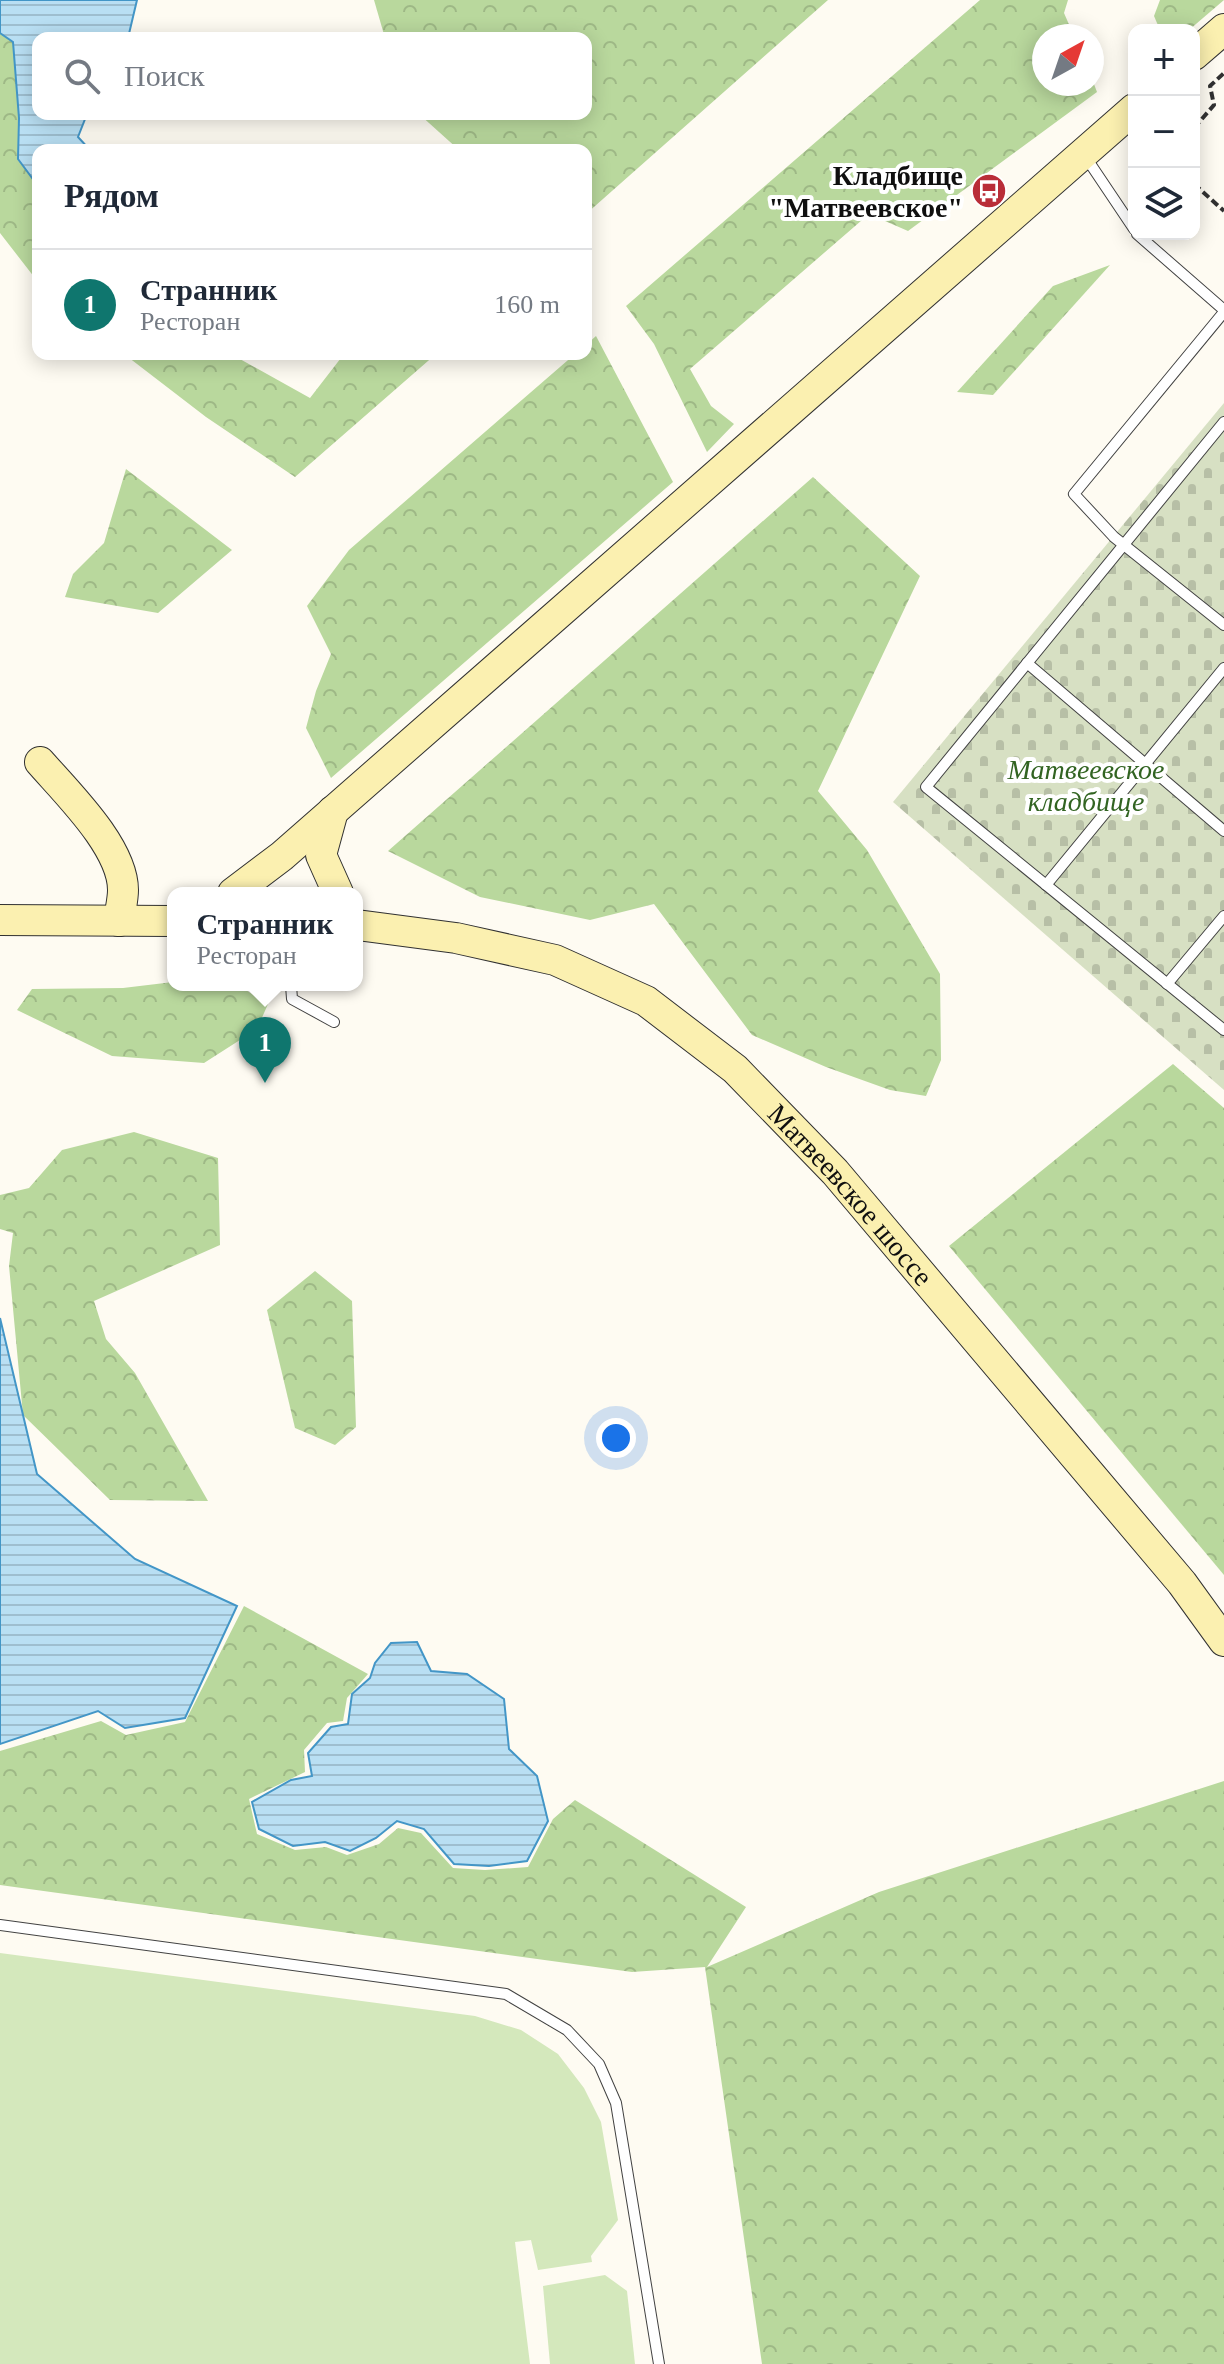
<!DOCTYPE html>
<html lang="ru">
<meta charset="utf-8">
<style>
body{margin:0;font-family:"Times New Roman",serif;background:#f2f2f3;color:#1f2937}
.controls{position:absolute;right:24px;top:24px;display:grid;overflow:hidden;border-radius:16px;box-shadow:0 4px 20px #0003}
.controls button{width:72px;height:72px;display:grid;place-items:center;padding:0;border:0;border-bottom:2px solid #e0e1e3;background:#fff;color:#1f2937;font:40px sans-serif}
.compass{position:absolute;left:1032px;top:24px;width:72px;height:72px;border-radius:50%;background:#fff;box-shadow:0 4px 20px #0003;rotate:40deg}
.you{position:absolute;left:616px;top:1438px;width:28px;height:28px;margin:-20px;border:6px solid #fff;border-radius:50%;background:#1a73e8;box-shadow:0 0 0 12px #1a73e833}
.badge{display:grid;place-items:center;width:52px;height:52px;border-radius:50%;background:#0f766e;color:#fff;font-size:26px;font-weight:700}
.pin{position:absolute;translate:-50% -66px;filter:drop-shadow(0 2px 4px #0008)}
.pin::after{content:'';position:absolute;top:42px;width:28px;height:24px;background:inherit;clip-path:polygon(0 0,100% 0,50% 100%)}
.popup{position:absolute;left:167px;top:887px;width:196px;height:104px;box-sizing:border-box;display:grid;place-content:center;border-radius:16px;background:#fff;filter:drop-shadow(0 2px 6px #0005);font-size:26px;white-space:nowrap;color:#747a83}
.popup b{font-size:30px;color:#1f2937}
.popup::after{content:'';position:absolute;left:50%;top:100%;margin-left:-16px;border:16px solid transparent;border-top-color:#fff}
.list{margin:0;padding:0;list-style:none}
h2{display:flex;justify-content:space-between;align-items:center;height:104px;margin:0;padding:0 32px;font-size:34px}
h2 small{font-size:26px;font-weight:400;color:#747a83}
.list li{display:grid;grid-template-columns:52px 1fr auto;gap:24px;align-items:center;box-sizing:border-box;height:112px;padding:0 32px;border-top:2px solid #e0e1e3}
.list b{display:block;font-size:30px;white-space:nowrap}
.list p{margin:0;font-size:26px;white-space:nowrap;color:#747a83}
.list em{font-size:26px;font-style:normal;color:#747a83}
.icon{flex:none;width:44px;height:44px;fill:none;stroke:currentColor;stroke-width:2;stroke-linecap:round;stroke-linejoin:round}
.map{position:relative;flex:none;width:1224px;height:2364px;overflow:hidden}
.search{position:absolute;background:#fff;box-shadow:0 4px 20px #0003;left:32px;top:32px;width:560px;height:88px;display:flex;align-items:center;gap:20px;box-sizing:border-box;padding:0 28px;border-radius:16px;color:#747a83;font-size:30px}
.panel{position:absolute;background:#fff;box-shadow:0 4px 20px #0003;left:32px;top:144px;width:560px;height:216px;border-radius:16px}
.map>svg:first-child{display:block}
.grass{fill:#d4e8bc}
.forest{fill:url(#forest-crowns)}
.cemetery{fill:url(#cemetery-stones)}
.water{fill:url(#water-rules);stroke:#4396c7;stroke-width:2}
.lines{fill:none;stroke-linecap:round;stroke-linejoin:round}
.lane-casing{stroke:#424242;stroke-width:12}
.secondary-casing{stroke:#313131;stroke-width:32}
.path{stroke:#313131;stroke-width:4;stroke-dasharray:8 4;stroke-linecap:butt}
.lane{stroke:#fff;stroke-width:10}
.secondary{stroke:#fbf0b0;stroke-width:30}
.labels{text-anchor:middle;stroke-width:8;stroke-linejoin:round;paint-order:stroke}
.poi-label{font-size:28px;font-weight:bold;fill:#0f0f0f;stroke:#fff;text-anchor:end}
.park-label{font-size:28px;font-style:italic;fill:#326422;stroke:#fff}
.street-label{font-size:28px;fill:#0f0f0f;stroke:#fff}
</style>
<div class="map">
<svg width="1224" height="2364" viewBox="0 0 1224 2364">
<defs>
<pattern id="forest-crowns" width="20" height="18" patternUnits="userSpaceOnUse" patternTransform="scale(2)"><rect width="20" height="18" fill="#b9d89d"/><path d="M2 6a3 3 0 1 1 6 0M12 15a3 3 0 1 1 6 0" fill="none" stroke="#9eb886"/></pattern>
<pattern id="cemetery-stones" width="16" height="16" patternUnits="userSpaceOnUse" patternTransform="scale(2)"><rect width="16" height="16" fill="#d7e0c3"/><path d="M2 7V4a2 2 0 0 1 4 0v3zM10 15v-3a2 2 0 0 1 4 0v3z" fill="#b7bfa6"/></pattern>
<pattern id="water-rules" width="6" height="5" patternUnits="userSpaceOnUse" patternTransform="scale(2)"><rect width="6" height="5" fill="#b9dff3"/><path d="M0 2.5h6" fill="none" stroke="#9ebecf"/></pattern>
</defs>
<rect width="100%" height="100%" fill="#fefbf2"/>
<g class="grass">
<path d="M0 1953 475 2016 521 2030 558 2054 584 2088 601 2122 618 2220 591 2256 592 2262 538 2270 531 2240 515 2242 530 2364H0Z"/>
<path d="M605 2275 627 2291 635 2364H550L543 2286Z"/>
</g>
<g class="forest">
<path d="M374 0H828L586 214V150H459L419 114H586V38H385Z"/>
<path d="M980 0H1068L1064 13 1074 36H1044V84H1092V79L1097 92 908 231 869 214 690 369 711 406 734 424 707 452 654 344 626 306Z"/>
<path d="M1160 0H1224L1189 30H1160L1154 16Z"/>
<path d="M0 33 13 42 19 119 18 159 38 186V282L0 233Z"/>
<path d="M1110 265 993 395 957 392 1053 286Z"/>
<path d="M596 336 673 482 331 778 306 728 316 691 331 654 307 606 349 550 575 354H586V345Z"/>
<path d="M124 354H231L310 398 344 354H436L295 477 206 417Z"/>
<path d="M126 469 232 550 158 613 65 597 73 574 104 543Z"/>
<path d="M813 477 920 576 818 791 867 850 940 974 941 1060 926 1096 890 1090 826 1067 752 1035 654 904 590 920 480 897 388 851Z"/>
<path d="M173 982V985H238L268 1004 257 1029 204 1063 112 1056 17 1010 32 989 123 988Z"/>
<path d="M1173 1064 1224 1108V1575L949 1246Z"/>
<path d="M134 1132 218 1158 220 1245 94 1301 106 1339 135 1373 208 1501 110 1500 23 1415 9 1266 13 1233 0 1229V1195L29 1188 62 1150Z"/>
<path d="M315 1271 352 1301 356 1427 335 1445 295 1428 267 1310Z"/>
<path d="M244 1606 368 1674 347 1698 343 1721 327 1723 304 1750 305 1772 249 1799 257 1834 295 1850 326 1847 347 1855 379 1844 398 1828 421 1833 453 1868 485 1870 528 1867 553 1819 575 1800 746 1907 707 1967 879 1892 1224 1781V2364H762L705 1967 632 1972 0 1885V1751L101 1721 126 1735 185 1722Z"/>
</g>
<path class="cemetery" d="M1224 403V1090L893 802Z"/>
<g class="water">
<path d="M0 0H137L128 38H38V114H87L78 137 90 150H38V186L18 159 19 118 13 42 0 33Z"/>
<path d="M0 1318 37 1474 135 1559 237 1606 185 1718 125 1728 98 1711 0 1744Z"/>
<path d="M417 1642 431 1671 467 1674 504 1699 509 1749 537 1776 548 1821 527 1861 489 1866 454 1864 424 1829 397 1821 376 1838 350 1851 325 1842 293 1846 259 1829 252 1802 291 1780 312 1776 308 1753 331 1727 348 1724 352 1694 370 1678 375 1663 391 1643Z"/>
</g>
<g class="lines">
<g class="lane-casing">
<g id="lane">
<path d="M1085 156 1134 229"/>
<path d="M1137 234 1224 310"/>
<path d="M1224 312 1074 494 1114 537 1224 625"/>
<path d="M1224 422 926 787 1224 1030"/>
<path d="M1027 663 1224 831"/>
<path d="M1046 885 1224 668"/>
<path d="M1167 984 1224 916"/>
<path d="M291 985 292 999 334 1022"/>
<path d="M0 1925 506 1994 567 2030 599 2064 616 2103 659 2364"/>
</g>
</g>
<g class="secondary-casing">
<g id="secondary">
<path d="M1194 55 1224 29"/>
<path d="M40 762C67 793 123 847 123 890 123 900 120 911 119 921"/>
<path d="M333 811 321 855 338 893"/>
<path d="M233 893 282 856 1134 109"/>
<path d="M0 920 173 921"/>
<path id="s1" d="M357 925 456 938 555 960 646 1001 735 1069 835 1172 1182 1583 1224 1641"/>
</g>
</g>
<g class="path">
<path d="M1194 128 1214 105 1210 86 1224 73"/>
<path d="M1194 184 1224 211"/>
</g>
<use href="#lane" class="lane"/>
<use href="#secondary" class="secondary"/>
</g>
<defs>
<g id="bus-disc" transform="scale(1.8)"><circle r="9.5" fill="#b92d38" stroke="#fff"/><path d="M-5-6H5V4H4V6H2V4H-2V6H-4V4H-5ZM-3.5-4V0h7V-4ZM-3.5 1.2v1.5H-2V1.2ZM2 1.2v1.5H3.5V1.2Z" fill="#fff"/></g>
</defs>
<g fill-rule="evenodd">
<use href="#bus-disc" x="989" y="191"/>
</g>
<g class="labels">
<g class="poi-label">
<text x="963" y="185">Кладбище<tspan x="963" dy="32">"Матвеевское"</tspan></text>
</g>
<g class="park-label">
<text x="1086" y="779">Матвеевское<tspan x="1086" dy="32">кладбище</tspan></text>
</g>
<g class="street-label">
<text dy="10" stroke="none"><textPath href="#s1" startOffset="584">Матвеевское шоссе</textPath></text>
</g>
</g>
</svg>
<div class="controls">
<button>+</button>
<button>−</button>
<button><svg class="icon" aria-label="layers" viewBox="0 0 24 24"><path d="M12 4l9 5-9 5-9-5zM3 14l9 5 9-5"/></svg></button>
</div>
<svg class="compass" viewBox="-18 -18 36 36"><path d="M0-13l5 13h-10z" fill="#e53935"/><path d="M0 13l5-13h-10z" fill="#747a83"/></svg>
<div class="you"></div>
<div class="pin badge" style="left:265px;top:1083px">1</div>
<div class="popup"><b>Странник</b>Ресторан</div>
<div class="search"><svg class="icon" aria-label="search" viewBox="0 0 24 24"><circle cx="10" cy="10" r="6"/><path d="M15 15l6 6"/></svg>Поиск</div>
<section class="panel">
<h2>Рядом<small></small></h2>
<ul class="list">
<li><span class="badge">1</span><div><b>Странник</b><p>Ресторан</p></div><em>160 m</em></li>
</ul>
</section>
</div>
